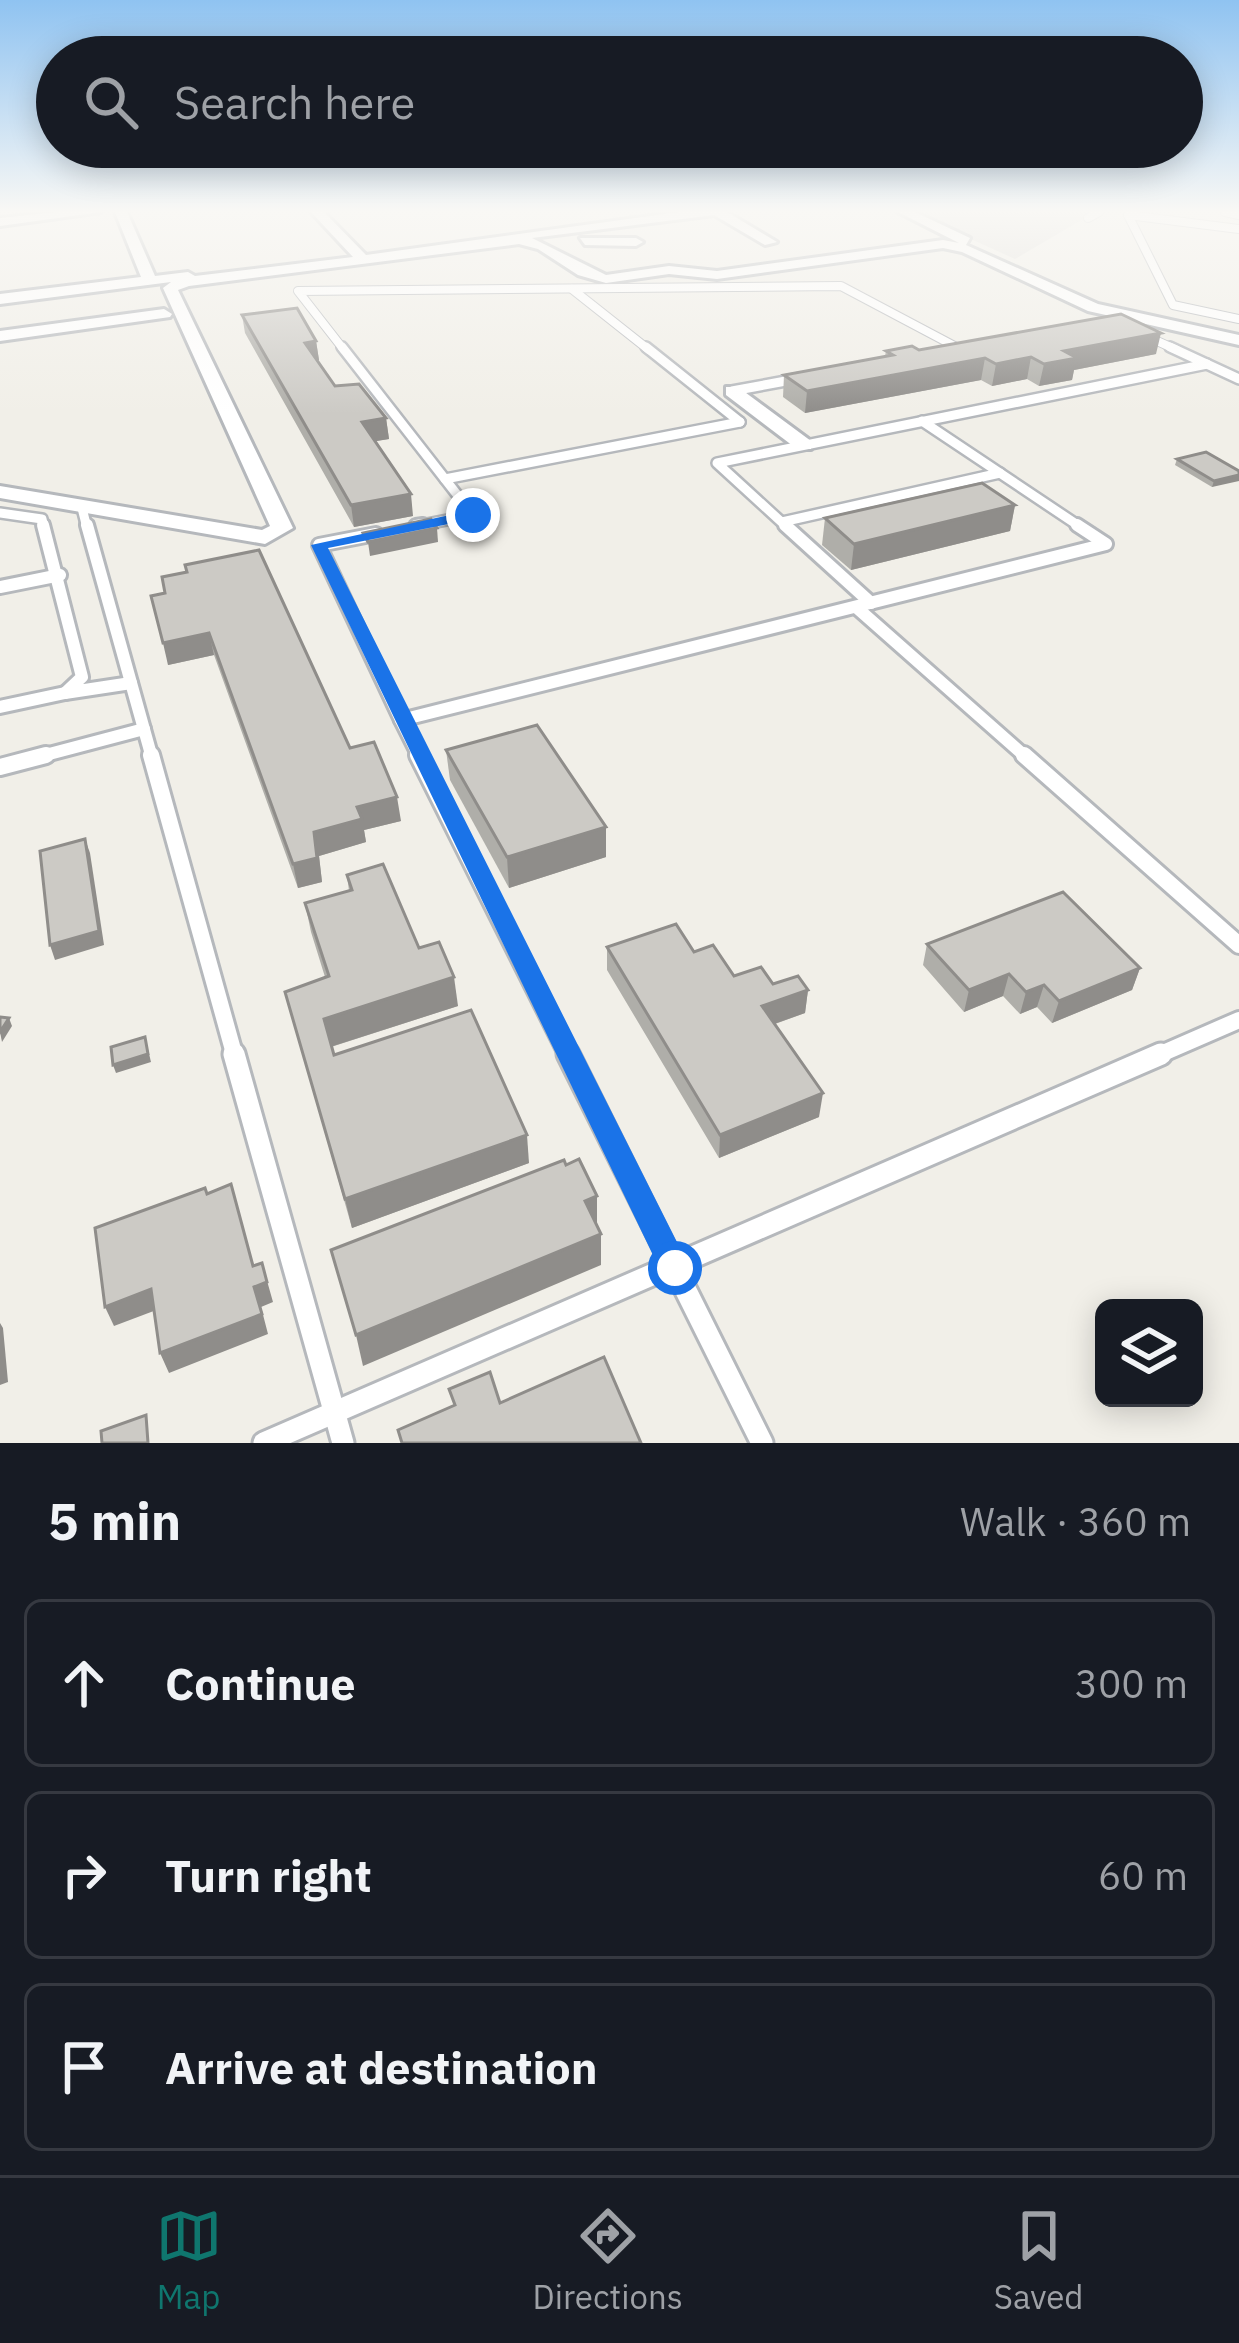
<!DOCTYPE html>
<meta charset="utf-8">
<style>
body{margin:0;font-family:"IBM Plex Sans",sans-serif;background:#242831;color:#f1f3f6}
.controls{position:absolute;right:36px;bottom:36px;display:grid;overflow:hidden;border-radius:18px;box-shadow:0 6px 30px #0003}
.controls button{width:108px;height:108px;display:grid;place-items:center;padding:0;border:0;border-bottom:3px solid #363941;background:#171b24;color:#f1f3f6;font:60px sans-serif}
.stop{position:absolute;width:36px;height:36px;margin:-27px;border:9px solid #1a73e8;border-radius:50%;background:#fff}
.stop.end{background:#1a73e8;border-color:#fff;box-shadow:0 3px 12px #0008}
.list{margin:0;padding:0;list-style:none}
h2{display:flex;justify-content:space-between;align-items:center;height:156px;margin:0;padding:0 48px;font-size:51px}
h2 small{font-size:39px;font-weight:400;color:#9ea1a6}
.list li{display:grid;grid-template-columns:78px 1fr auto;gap:36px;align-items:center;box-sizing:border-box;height:168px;margin:0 24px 24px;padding:0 24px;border:3px solid #363941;border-radius:18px}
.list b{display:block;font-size:45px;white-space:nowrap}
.list em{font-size:39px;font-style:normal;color:#9ea1a6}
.icon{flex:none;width:66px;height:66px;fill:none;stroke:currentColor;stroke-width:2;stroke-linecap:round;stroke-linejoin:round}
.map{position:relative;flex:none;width:1239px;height:1443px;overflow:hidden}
.search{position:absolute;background:#171b24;box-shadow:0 6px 30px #0003;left:36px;right:36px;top:36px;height:132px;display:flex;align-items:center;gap:30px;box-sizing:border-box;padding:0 42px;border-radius:66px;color:#9ea1a6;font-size:45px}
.sheet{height:732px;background:#171b24}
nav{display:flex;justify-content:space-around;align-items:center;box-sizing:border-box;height:168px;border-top:3px solid #363941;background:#171b24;font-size:33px;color:#9ea1a6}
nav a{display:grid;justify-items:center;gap:6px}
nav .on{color:#0f766e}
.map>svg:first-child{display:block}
.industrial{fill:#e0deda}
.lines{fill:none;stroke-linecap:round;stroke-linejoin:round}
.lane-far4-casing{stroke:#b5b8bc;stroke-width:10}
.lane-far3-casing{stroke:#b5b8bc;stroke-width:14}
.lane-far2-casing{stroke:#b5b8bc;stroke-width:18}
.lane-far1-casing{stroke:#b5b8bc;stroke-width:22}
.lane-casing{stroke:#b5b8bc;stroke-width:27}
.street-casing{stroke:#b5b8bc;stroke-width:6}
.lane-far4{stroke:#fff;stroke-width:8}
.lane-far3{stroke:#fff;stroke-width:9}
.lane-far2{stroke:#fff;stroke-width:12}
.lane-far1{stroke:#fff;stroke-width:16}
.lane{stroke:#fff;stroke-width:21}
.street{fill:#fff;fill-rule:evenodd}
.wall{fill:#afaea9}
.shaded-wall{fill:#8f8d8a}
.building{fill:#cccac5;stroke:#8f8d8a;stroke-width:3}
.route{fill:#1a73e8}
</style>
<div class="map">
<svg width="1239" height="1443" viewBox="0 0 1239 1443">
<rect width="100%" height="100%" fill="#f1efe8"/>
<path class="industrial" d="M911 212H1095L1015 259Z"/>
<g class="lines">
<g class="lane-far4-casing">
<g id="lane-far4">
<path d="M1133 212 1128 215 1173 305 1239 319"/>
<path d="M1225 212 1239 215"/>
<path d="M1128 215 1239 229"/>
<path d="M1088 218 1099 212"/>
<path d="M572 289 649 350"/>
<path d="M1146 336 1177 350"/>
<path d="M344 350 298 291 841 286 960 349"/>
</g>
</g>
<g class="lane-far3-casing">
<g id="lane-far3">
<path d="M342 347 473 515 416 526"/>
<path d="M646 347 740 422"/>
<path d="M1170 347 1239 379"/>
<path d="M732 391 802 378"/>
<path d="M922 421 1082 528"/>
<path d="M445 479 740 422"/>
<path d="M82 508 87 528"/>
<path d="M0 513 42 519 44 528"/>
<path d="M782 522 1000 473"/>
<path d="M788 528 717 463 1207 364"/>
</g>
</g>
<g class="lane-far2-casing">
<g id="lane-far2">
<path d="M43 525 82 677 65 693 131 683"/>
<path d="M87 525 152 758"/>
<path d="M785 525 871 603"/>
<path d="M416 526 423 525"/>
<path d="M376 534 319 545 401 720"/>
<path d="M0 587 60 575"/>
<path d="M856 607 1027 758"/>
<path d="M0 707 65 693"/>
<path d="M34 758 144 729"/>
<path d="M420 758 401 720 1106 544 1077 525"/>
</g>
</g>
<g class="lane-far1-casing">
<g id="lane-far1">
<path d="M151 755 235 1057"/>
<path d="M418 755 569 1057"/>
<path d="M1024 755 1239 945"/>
<path d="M0 767 46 755"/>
<path d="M1154 1057 1239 1020"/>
</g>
</g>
<g class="lane-casing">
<g id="lane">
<path d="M234 1054 343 1443"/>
<path d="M568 1054 762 1443"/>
<path d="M264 1443 1161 1054"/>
</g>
</g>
<g class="street-casing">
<g id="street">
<path d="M57 212H101L0 226V218Z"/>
<path d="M115 212H127L155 276 188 272 195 276 353 257 311 212H324L366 255 679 212H727L777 242 765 245 714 215 532 238 606 275 669 266 717 271 943 240 959 243 898 212H915L970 238 966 245 1098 304 1239 335V345L1088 311 962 252 943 248 717 279 669 274 606 283 578 275 538 249 519 244 189 286 178 290 293 528 265 544 0 498V486L262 530 270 526 163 288 171 282 0 304V294L141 277Z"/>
<path d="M580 238H636L643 242 636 246 585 245Z"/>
<path d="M164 309 172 314 170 317 0 341V331Z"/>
<path d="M726 387H738L811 441V449H797L726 395Z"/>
</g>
</g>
<use href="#lane-far4" class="lane-far4"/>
<use href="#lane-far3" class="lane-far3"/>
<use href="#lane-far2" class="lane-far2"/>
<use href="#lane-far1" class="lane-far1"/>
<use href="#lane" class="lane"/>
<use href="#street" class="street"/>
</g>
<g class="wall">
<path d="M242 315 316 341 319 360H317L335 386 386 418 389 439 375 441 413 516 354 527 245 333Z"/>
<path d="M886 351 919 350 1156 354 1074 370 1072 380 1039 386 1027 379 992 386 981 380 805 413 783 397 784 375 885 356Z"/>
<path d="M1177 459 1239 471 1212 487 1175 465Z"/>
<path d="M1015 505 1010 531 851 570 822 545 825 518Z"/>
<path d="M165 593 350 748 401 821 364 830 366 842 319 856 322 882 298 888 214 655 168 665Z"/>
<path d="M446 750 606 857 509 888 450 780Z"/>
<path d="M347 875 419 948 458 1006 331 1047 334 1055 529 1163 352 1228 285 992 325 977 311 932 305 903 349 891Z"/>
<path d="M927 944 1140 968 1132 990 1052 1023 1037 1007 1020 1014 1003 996 964 1012 923 965Z"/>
<path d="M607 947 694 952 734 976 808 990 805 1013 775 1024 819 1117 719 1158 607 970Z"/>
</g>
<g class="shaded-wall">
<path d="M1161 333 1156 354 1074 370 1072 380 1039 386 1044 364 1064 351Z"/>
<path d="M316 341 319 360 308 362 305 343Z"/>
<path d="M1031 357 1027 379 992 386 996 364Z"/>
<path d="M985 358 981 380 805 413 807 391Z"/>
<path d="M386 418 389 439 365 443 362 422Z"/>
<path d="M1239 475V481L1212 487 1214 481Z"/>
<path d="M411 494 413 516 354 527 351 505Z"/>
<path d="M1015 505 1010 531 851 570 854 544Z"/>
<path d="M437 528 438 542 370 556 368 542Z"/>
<path d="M209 633 214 655 168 665 163 643Z"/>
<path d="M397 797 401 821 364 830 366 842 319 856 322 882 298 888 293 864 314 832 357 807Z"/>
<path d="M606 827V857L509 888 507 857Z"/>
<path d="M85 839 90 853 104 945 55 960 50 945Z"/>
<path d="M1140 968 1132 990 1052 1023 1059 1001Z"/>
<path d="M1009 974 1003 996 964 1012 969 990Z"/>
<path d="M454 977 458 1006 330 1047 324 1019Z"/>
<path d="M1044 985 1037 1007 1020 1014 1026 992Z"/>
<path d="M808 990 805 1013 760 1029 762 1006Z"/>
<path d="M9 1018 12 1026 2 1042 0 1032Z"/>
<path d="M145 1037 151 1062 116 1073 113 1065Z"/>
<path d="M823 1093 819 1117 719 1158 720 1135Z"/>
<path d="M527 1135 529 1163 352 1228 345 1199Z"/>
<path d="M231 1184 259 1285 262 1263 273 1302 261 1307 268 1334 169 1373 160 1353 254 1287Z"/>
<path d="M597 1196V1227L585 1201Z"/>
<path d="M601 1234V1265L363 1366 356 1335Z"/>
<path d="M151 1289 159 1309 114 1326 105 1307Z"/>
<path d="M0 1323 3 1328 8 1382 0 1385Z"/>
</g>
<g class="building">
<path d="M297 308 316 341 305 343 335 386 359 384 386 418 362 422 411 494 351 505 242 315Z"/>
<path d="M1121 314 1161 333 1064 351 1077 358 1044 364 1031 357 996 364 985 358 807 391 784 375 893 355 886 351 912 346 919 350Z"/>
<path d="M1206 452 1239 471V475L1214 481 1177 459Z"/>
<path d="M982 483 1015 505 854 544 825 518Z"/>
<path d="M431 519 437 528 368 542 363 533Z"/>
<path d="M259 550 350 748 374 742 397 797 357 807 362 819 314 832 317 858 293 864 209 633 163 643 151 596 165 593 162 577 187 572 185 565Z"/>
<path d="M537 725 606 827 507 857 446 750Z"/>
<path d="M85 839 99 931 50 945 40 851Z"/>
<path d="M383 864 419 948 439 942 454 977 324 1019 334 1055 471 1010 527 1135 345 1199 285 992 329 976 305 903 352 890 347 875Z"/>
<path d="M1063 892 1140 968 1059 1001 1044 985 1026 992 1009 974 969 990 927 944Z"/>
<path d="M676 924 694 952 713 945 734 976 761 967 773 984 798 976 808 990 762 1006 823 1093 720 1135 607 947Z"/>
<path d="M0 1017 9 1018 0 1032Z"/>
<path d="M145 1037 148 1054 113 1065 111 1047Z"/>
<path d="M579 1159 597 1196 585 1201 601 1234 356 1335 331 1250 564 1160 566 1165Z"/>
<path d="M231 1184 253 1266 262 1263 267 1282 254 1287 262 1314 160 1353 151 1289 105 1307 95 1228 205 1188 207 1194Z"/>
<path d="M604 1357 641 1443H402L398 1430 455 1405 449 1389 490 1372 500 1403Z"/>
<path d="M146 1415 148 1443H102L101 1431Z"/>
</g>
<linearGradient id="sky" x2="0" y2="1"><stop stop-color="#8fc3f1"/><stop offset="0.51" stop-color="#f9f8f5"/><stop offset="1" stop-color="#f9f8f5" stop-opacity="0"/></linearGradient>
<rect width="1239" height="414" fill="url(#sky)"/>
<path class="route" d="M473 510 481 515 479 518 328 548 685 1258 690 1268 685 1278 675 1282 664 1278 311 545Z"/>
</svg>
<div class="controls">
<button><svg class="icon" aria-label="layers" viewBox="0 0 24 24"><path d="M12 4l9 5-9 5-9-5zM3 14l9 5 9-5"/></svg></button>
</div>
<div class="stop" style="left:675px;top:1268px"></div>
<div class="stop end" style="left:473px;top:515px"></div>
<div class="search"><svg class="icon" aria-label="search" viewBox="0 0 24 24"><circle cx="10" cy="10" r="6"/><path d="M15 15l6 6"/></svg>Search here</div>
</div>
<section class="sheet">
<h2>5 min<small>Walk · 360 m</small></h2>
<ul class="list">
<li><svg class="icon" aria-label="ahead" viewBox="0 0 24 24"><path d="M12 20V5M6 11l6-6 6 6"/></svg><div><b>Continue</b></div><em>300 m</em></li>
<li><svg class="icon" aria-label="right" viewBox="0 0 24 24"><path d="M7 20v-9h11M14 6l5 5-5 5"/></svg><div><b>Turn right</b></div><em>60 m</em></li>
<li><svg class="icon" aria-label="arrive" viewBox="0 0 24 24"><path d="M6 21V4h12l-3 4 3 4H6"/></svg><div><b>Arrive at destination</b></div></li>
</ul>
</section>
<nav>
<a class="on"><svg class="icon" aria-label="map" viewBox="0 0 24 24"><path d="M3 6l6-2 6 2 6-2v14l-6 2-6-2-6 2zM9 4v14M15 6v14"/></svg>Map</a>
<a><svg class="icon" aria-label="directions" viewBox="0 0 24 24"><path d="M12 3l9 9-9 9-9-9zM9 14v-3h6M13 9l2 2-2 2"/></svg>Directions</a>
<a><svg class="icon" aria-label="saved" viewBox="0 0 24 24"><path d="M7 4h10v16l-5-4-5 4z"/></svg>Saved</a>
</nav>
